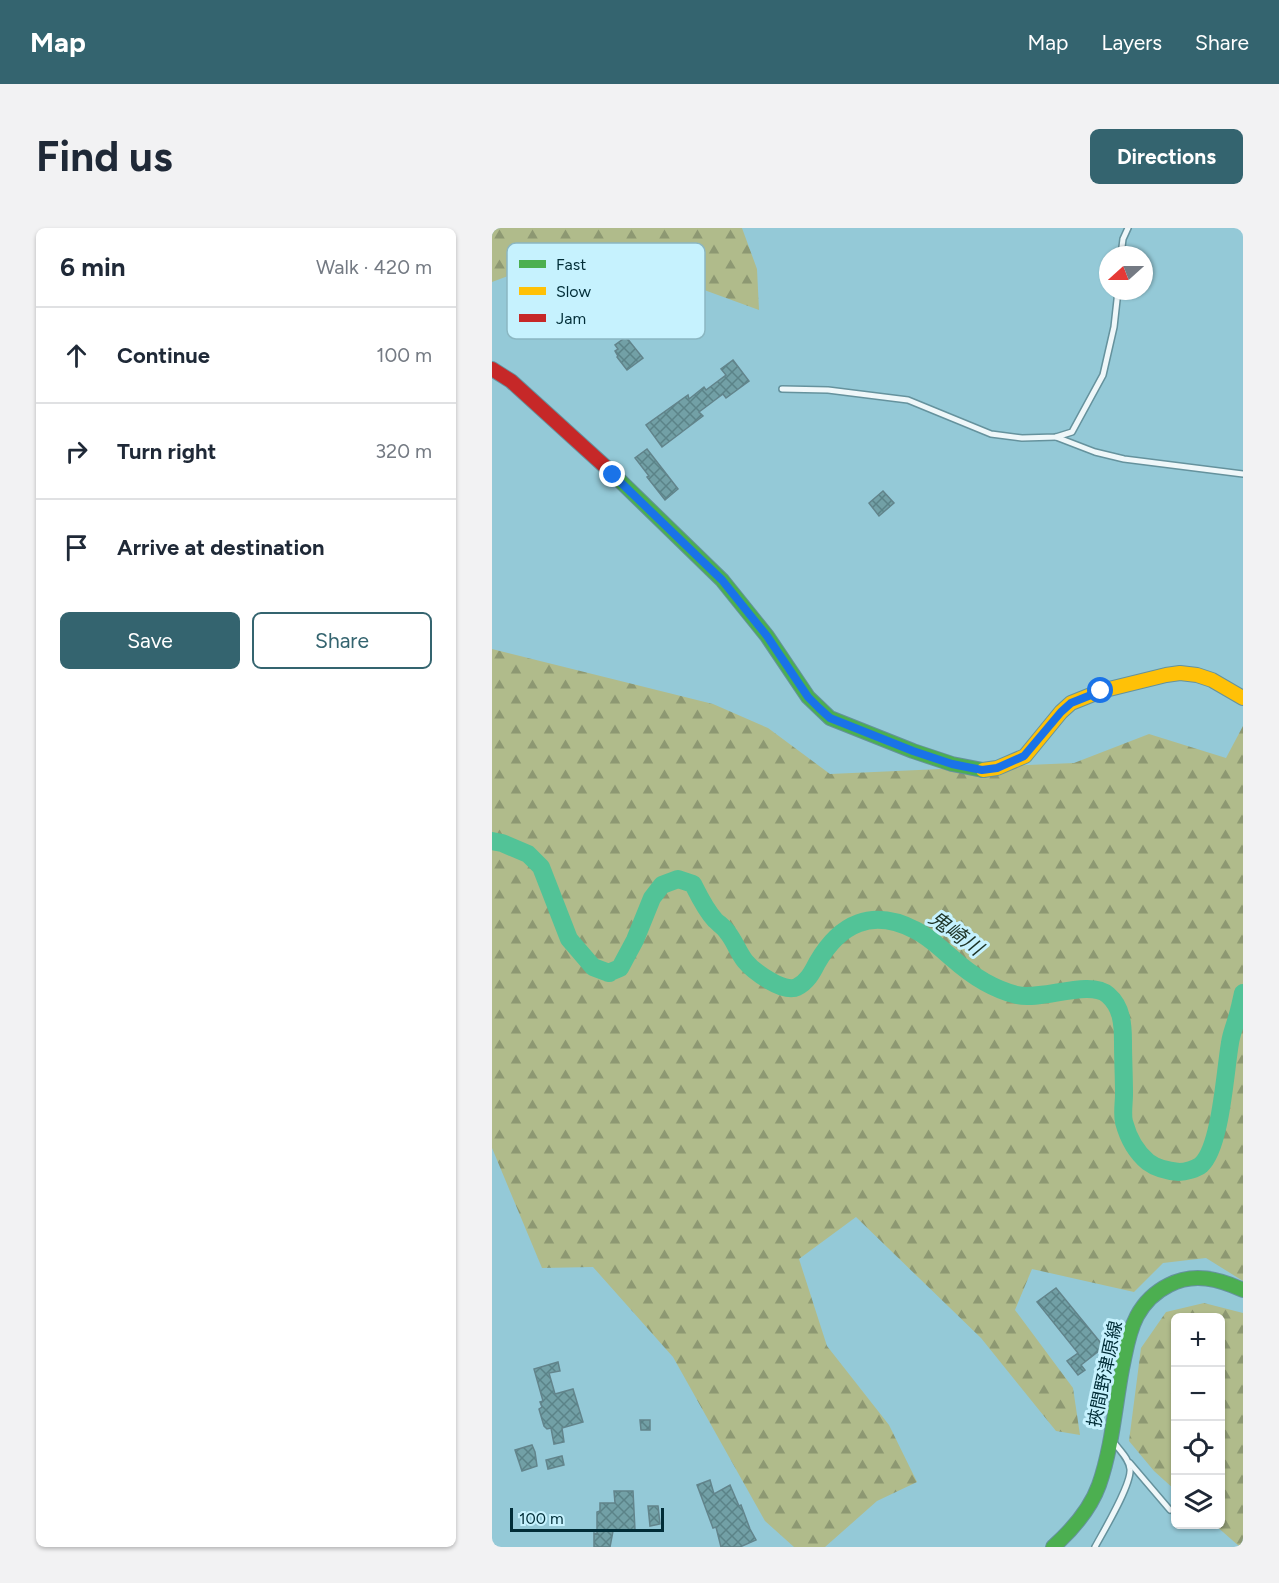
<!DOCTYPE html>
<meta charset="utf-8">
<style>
body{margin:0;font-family:Figtree,"Noto Sans JP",sans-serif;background:#f2f2f3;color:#1f2937}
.controls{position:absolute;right:18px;bottom:18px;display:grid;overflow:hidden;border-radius:9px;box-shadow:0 2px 4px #0004}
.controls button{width:54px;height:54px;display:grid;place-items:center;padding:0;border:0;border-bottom:2px solid #e0e1e3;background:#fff;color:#1f2937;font:30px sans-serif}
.compass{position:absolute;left:607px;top:18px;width:54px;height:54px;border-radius:50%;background:#fff;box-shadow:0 2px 4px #0004;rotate:249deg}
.scale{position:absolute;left:18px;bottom:15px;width:154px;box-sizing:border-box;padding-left:6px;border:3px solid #012d37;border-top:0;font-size:16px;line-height:21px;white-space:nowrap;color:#012d37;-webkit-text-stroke:4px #c6f2fe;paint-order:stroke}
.stop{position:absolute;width:18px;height:18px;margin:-14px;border:4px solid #1a73e8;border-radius:50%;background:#fff}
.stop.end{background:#1a73e8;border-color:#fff;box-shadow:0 2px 6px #0008}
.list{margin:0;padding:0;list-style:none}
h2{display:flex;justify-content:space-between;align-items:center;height:78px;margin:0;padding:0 24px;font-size:26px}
h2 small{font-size:20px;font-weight:400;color:#747a83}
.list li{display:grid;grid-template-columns:39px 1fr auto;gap:18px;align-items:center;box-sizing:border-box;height:96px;padding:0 24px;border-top:2px solid #e0e1e3}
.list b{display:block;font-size:22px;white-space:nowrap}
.list em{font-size:20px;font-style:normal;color:#747a83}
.actions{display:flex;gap:12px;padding:18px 24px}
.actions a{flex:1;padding:14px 0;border:2px solid #34646f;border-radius:9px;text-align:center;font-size:21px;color:#34646f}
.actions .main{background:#34646f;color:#fff}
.icon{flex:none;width:33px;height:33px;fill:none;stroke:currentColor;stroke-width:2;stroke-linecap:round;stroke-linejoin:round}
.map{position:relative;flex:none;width:751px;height:1319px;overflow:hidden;border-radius:9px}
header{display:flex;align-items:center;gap:36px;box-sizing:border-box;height:84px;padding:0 30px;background:#34646f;color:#fff}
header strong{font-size:28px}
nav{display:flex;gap:33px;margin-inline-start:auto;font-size:21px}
.intro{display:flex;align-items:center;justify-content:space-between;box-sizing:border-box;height:144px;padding:0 36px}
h1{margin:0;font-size:42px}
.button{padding:15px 27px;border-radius:9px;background:#34646f;color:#fff;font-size:21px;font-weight:700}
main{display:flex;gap:36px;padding:0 36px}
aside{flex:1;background:#fff;border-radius:9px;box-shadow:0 2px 4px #0004}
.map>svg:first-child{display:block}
.forest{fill:url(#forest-firs)}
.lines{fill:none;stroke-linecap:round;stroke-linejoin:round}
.river{stroke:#52c397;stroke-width:18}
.building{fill:url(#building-cross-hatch);stroke:#62848b;stroke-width:1.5}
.lane-casing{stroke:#65929d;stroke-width:8}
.fast-casing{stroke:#65929d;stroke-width:16}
.slow-casing{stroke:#65929d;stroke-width:16}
.jam-casing{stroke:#65929d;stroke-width:16}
.lane{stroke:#eff7f9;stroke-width:5}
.fast{stroke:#4caf50;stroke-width:14}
.slow{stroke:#ffc107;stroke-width:14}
.jam{stroke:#c62828;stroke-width:14}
.route{stroke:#1a73e8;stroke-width:8}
.labels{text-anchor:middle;stroke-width:6;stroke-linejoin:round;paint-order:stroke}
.street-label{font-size:18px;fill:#012d37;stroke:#c6f2fe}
.water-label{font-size:20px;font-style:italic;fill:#1d3326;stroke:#c6f2fe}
.key{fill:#c6f2fe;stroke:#8bb7c2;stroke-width:1.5}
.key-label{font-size:16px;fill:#012d37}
</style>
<header>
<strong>Map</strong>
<nav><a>Map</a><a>Layers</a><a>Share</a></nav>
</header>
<div class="intro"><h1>Find us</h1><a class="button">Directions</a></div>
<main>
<aside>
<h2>6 min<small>Walk · 420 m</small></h2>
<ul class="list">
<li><svg class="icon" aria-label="ahead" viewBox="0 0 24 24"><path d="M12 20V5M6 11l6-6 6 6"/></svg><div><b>Continue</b></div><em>100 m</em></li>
<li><svg class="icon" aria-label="right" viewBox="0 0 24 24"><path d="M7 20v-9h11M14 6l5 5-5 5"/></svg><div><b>Turn right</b></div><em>320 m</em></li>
<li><svg class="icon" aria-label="arrive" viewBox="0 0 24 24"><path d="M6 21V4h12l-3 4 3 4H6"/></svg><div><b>Arrive at destination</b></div></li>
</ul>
<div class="actions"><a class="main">Save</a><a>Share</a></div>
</aside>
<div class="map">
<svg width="751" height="1319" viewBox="0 0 751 1319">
<defs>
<pattern id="forest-firs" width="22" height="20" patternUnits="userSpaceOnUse" patternTransform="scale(1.5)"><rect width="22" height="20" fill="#b0bb8b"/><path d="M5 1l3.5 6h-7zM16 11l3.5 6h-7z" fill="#8d9872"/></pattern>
<pattern id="building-cross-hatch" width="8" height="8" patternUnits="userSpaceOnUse" patternTransform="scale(1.5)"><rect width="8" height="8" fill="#72a0a6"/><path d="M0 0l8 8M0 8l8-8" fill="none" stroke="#5b8388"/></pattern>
</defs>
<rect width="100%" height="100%" fill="#94c9d7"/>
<g class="forest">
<path d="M0 0H250L265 41 267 82 204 59 150 22 43 38 0 54Z"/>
<path d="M0 421 221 476 276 500 338 546 582 535 657 506 734 530 751 498V1053L714 1030 671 1035 642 1064 540 1041 523 1082 581 1160 588 1207 564 1203 489 1110 364 989 307 1031 335 1118 397 1197 425 1254 385 1273 333 1319H302L273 1293 181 1129 101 1039 50 1040 0 920Z"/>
<path d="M712 1075 751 1085V1319H748L723 1297 728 1296V1090H684L683 1262 662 1243 637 1213 649 1120 674 1084Z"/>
</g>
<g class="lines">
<path class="river" d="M0 613 10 615 36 626 49 639 77 711 101 739 117 745H116L128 740 143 712 160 670 170 657 186 651 201 656C207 668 213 681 223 692 227 696 233 700 236 705 243 714 246 724 253 733 261 743 292 766 305 759 315 754 320 745 325 735 348 695 380 680 423 702 438 709 448 720 460 730 479 747 500 761 525 767 549 773 598 751 616 767 630 779 631 797 631 814 631 831 632 849 632 866 632 875 630 886 632 894 636 909 644 924 656 934 664 940 676 943 687 944 693 944 704 941 709 937 729 919 733 843 738 815 739 807 742 800 744 793 747 784 749 774 751 765"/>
</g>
<g class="building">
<path d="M134 109 151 130 135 142 125 129 126 128 123 123 126 121 123 117Z"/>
<path d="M241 132 257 153 234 170 231 166 207 184 211 188 170 219 154 197 196 167 197 171 212 159 214 162 234 147 229 141Z"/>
<path d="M155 221 186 261 173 272 155 249 157 248 143 230Z"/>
<path d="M391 263 402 275 387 288 377 275Z"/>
<path d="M564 1060 612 1119 589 1137 593 1142 586 1147 575 1133 586 1125 545 1074Z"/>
<path d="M66 1134 68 1143 57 1145 63 1166 81 1161 91 1194 70 1200 72 1214 62 1216 59 1200 55 1201 52 1198 47 1181 50 1179 48 1174 51 1173 42 1141Z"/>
<path d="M148 1192H158V1202H149Z"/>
<path d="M40 1217 43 1224 45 1238 30 1243 23 1222Z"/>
<path d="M70 1228 72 1237 56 1241 54 1232Z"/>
<path d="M218 1252 222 1266 238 1257 247 1278 249 1277 258 1301 264 1312 248 1319H229L224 1299 221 1300 205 1257Z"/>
<path d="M122 1263H141L143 1302 121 1303 118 1319H102V1305L105 1306V1284L108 1283V1275H123Z"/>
<path d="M156 1278H166L168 1296 158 1298Z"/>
</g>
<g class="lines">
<g class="lane-casing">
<g id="lane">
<path d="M629 27 631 11 636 0"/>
<path d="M290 161 336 162 416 172 499 206 530 210 564 209 580 204 611 147 622 99 626 63"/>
<path d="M564 209 603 224 632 231 751 246"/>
<path d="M638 1235 678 1282"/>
<path d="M603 1319C611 1304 640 1256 638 1241 637 1230 627 1222 621 1213"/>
</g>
</g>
<g class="fast-casing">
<g id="fast">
<path d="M117 242 230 352 275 408 316 469 338 490 421 523 460 536 491 542"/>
<path d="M561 1319C580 1302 598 1282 607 1257 620 1220 623 1179 630 1141 634 1123 636 1105 645 1088 652 1075 663 1064 677 1057 702 1044 727 1051 751 1062"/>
</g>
</g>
<g class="slow-casing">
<path id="slow" d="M491 542 505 540 533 528 569 484 579 475 609 463 674 447 688 445 705 447 720 452 751 470"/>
</g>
<g class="jam-casing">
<path id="jam" d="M0 141 19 153 117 242"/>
</g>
<use href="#lane" class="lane"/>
<use href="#fast" class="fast"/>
<use href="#slow" class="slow"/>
<use href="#jam" class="jam"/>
</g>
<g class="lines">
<path class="route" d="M121 247 230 352 275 408 316 469 327 480 338 490 421 523 460 536 490 542 505 540 532 528 569 484 579 475 609 463"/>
</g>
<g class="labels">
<g class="street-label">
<text transform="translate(613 1146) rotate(-78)" y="6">挾間野津原線</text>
</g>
<g class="water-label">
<text transform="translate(464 705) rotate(36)" y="7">鬼崎川</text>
</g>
</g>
<rect x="15" y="15" width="198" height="96" rx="9" class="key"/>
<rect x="27" y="32" width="27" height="8" fill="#4caf50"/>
<rect x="27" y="59" width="27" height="8" fill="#ffc107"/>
<rect x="27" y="86" width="27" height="8" fill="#c62828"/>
<g class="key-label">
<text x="64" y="42">Fast</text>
<text x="64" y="69">Slow</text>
<text x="64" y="96">Jam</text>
</g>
</svg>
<div class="controls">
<button>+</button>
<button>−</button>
<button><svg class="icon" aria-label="locate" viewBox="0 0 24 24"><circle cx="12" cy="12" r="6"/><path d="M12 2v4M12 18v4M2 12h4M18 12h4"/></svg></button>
<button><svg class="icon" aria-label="layers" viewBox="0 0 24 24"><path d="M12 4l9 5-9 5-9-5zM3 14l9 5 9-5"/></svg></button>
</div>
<svg class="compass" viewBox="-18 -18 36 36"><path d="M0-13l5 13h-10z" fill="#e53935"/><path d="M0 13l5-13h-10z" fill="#747a83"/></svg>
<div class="scale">100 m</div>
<div class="stop" style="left:609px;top:463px"></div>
<div class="stop end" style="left:121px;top:247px"></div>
</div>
</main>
